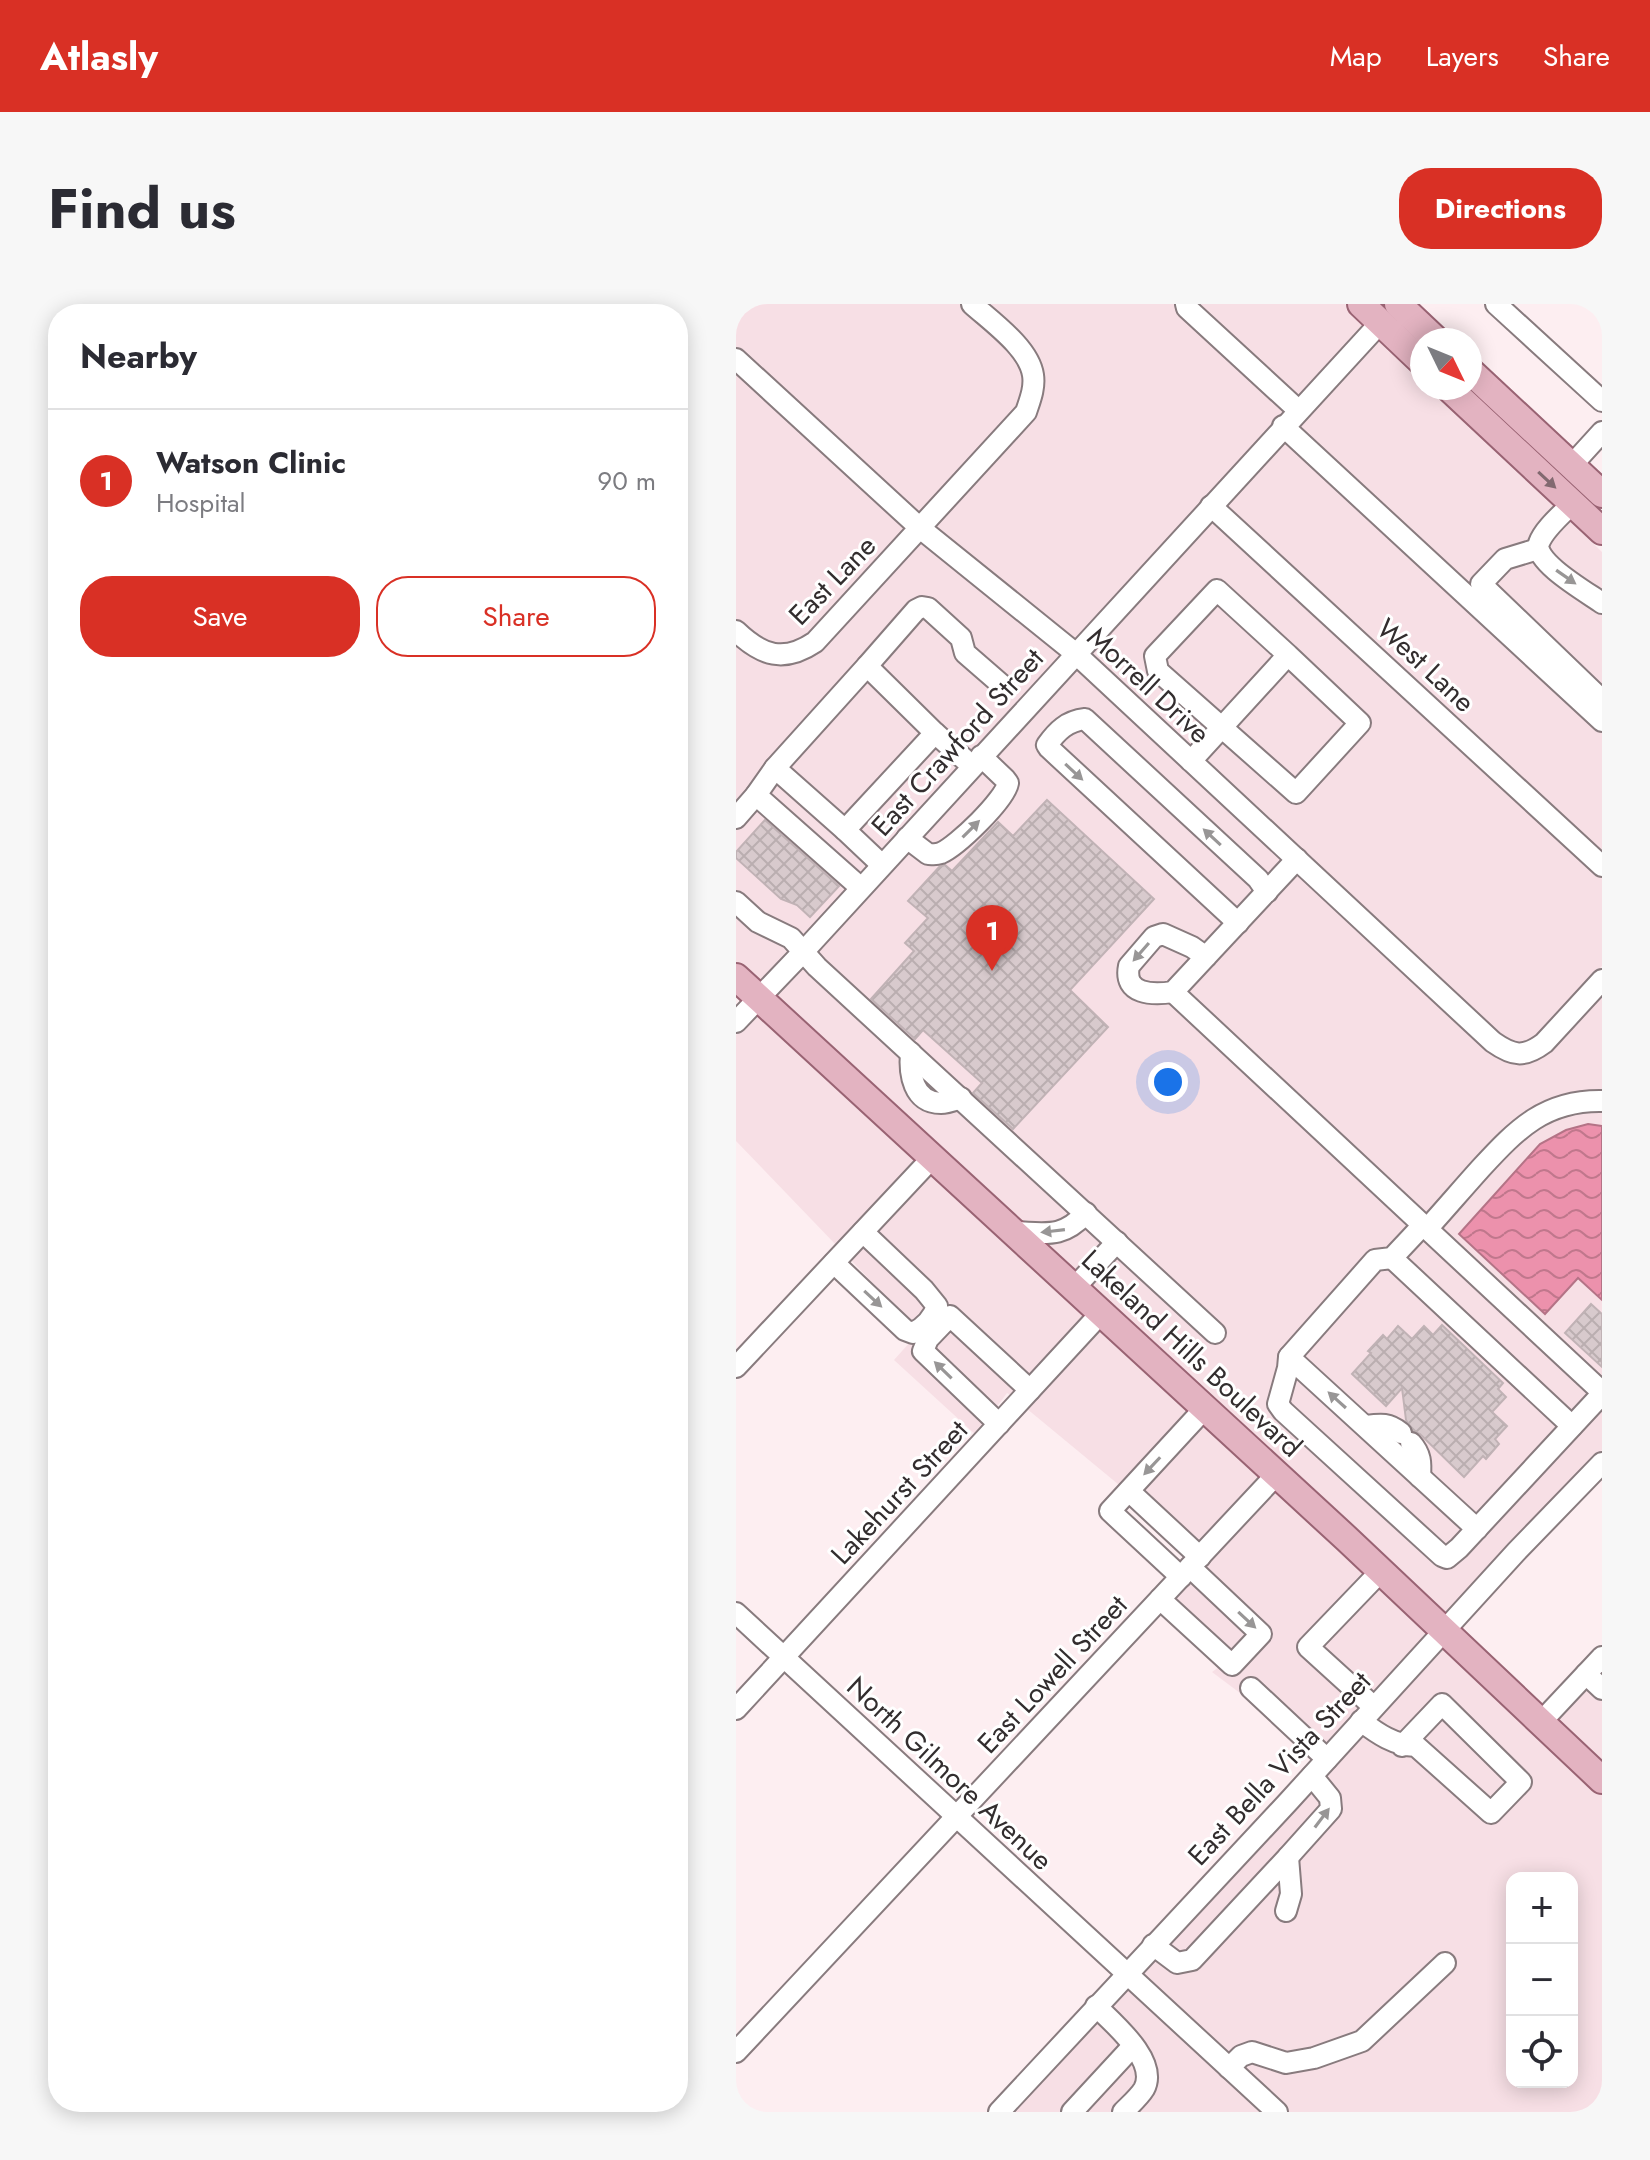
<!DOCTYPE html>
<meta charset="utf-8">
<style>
body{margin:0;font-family:Jost,sans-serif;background:#f7f7f7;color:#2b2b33}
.controls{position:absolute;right:24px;bottom:24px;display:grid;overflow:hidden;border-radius:16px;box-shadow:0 4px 20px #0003}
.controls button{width:72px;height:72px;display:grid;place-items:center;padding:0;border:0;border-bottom:2px solid #e1e1e2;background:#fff;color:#2b2b33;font:40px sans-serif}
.compass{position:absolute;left:674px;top:24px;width:72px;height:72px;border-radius:50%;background:#fff;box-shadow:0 4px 20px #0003;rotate:133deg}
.you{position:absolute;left:432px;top:778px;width:28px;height:28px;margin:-20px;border:6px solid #fff;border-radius:50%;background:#1a73e8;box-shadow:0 0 0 12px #1a73e833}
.badge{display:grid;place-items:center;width:52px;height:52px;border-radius:50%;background:#d93025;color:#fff;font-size:26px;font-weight:700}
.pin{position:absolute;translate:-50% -66px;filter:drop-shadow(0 2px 4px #0008)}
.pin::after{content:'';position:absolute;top:42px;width:28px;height:24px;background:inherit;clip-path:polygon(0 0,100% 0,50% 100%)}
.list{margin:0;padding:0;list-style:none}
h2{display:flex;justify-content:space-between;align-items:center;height:104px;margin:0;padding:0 32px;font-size:34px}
h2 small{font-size:26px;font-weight:400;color:#7c7c81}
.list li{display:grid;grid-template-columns:52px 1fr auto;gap:24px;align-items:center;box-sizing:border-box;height:144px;padding:0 32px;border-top:2px solid #e1e1e2}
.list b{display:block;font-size:30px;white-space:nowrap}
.list p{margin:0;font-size:26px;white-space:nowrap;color:#7c7c81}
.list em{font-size:26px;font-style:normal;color:#7c7c81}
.actions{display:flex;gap:16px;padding:24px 32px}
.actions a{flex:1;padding:18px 0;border:2px solid #d93025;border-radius:32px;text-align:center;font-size:28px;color:#d93025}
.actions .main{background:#d93025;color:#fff}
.icon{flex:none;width:44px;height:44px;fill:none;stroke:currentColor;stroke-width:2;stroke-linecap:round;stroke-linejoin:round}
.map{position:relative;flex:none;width:866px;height:1808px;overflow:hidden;border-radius:32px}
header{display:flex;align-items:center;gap:48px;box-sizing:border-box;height:112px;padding:0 40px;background:#d93025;color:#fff}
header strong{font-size:38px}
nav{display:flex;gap:44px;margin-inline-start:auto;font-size:28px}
.intro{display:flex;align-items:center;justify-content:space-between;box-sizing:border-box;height:192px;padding:0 48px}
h1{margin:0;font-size:56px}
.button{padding:20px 36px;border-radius:32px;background:#d93025;color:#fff;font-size:28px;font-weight:700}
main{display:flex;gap:48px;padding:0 48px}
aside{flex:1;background:#fff;border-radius:32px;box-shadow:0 4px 20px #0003}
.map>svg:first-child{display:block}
.built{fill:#f7dfe5;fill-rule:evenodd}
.water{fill:url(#water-waves);stroke:#b47386;stroke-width:2}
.building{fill:url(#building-cross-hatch);stroke:#c0b2b5;stroke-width:2}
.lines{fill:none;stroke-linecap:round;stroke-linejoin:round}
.minor-casing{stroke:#887b7e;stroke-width:24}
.major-casing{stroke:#996373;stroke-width:30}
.minor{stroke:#fff;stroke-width:20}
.major{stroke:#e3b3c1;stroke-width:26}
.oneway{fill:#826970}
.oneway2{fill:#989696}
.labels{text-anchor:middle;stroke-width:6;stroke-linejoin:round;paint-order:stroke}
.street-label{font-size:28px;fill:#322d2e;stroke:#fff}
</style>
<header>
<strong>Atlasly</strong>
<nav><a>Map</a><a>Layers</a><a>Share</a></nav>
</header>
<div class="intro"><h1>Find us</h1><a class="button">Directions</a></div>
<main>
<aside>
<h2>Nearby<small></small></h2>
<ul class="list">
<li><span class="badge">1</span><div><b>Watson Clinic</b><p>Hospital</p></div><em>90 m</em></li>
</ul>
<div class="actions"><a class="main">Save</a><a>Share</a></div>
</aside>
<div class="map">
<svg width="866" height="1808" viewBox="0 0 866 1808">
<defs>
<pattern id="water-waves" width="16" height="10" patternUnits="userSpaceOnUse" patternTransform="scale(2)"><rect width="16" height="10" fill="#ec91ac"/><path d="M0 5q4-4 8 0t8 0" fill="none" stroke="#c0778c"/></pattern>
<pattern id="building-cross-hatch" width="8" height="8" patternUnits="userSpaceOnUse" patternTransform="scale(2)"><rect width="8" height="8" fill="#d8cacd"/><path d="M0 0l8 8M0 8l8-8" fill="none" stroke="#baaeb0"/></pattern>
</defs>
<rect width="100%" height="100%" fill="#fdeef1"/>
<g class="built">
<path d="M0 0H225L266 38 283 57 289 72 288 88 282 103 183 212 0 44Z"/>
<path d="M248 0H609L630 20 338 338 197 224 304 94Z"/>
<path d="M643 33 686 75V84H696L866 248V551L487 203Z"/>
<path d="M0 66 172 223 73 331 63 338 37 342 13 328 0 316Z"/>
<path d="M476 214 866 573V662L802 732 794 738 782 742 774 740 351 350Z"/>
<path d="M186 235 327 350 22 682 0 662V338L57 359Z"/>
<path d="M340 362 779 761 792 759V757L866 689V822L852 820 830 826 804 840 810 1009 842 974 866 996V1146L707 1314 35 694Z"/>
<path d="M24 706 185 853 101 942 0 837V731Z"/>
<path d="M199 865 354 1008 276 1092 271 1089 240 1131 158 1056 183 1028 114 955Z"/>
<path d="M367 1020 529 1170 426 1281 424 1279 454 1246 388 1185 290 1104Z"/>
<path d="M542 1182 696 1326 584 1449 476 1368 501 1350 439 1293Z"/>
<path d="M709 1338 866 1487V1808H552L403 1669ZM776 1574H836V1778H776Z"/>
<path d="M866 1366V1465L817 1418Z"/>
<path d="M392 1681 528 1808H275Z"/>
</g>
<path class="water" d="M852 820 866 822V996L842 974 809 1010 723 930 804 840 830 826Z"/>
<g class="building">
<path d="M311 496 418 595 334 686 372 723 277 825 237 789 246 779 187 726 179 735 135 695 178 647 169 639 192 614 172 597 203 563 209 561 216 567 262 518 277 532Z"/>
<path d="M29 516 103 582 74 613 61 601 45 595 0 554V548Z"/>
<path d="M855 1000 866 1010V1063L829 1029Z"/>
<path d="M706 1021 767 1079 762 1085 770 1093 756 1108 771 1122 759 1135 763 1140 750 1155 747 1152 728 1173 684 1130 677 1127 670 1116 666 1084 650 1102 616 1070 635 1049 632 1047 647 1031 651 1035 662 1022 676 1035 688 1022 697 1031Z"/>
</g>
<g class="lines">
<g class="minor-casing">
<g id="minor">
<path d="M450 0 451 4 562 106"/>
<path d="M760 0 866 97"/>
<path d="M0 55 184 224 339 349 757 738C777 752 788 754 808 739L866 676"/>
<path d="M547 122 866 417"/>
<path d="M835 162 866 128"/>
<path d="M837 199C826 210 808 225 803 239 796 257 852 289 866 299"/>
<path d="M475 202 866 562"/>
<path d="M802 245 769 255 745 280 866 396"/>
<path d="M0 327C26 352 48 359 79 338L290 108C294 96 299 84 297 71 293 44 256 18 236 0"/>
<path d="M131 362 180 306 186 303 192 304 225 334 229 349 267 382"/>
<path d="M455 457 552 351 624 419 560 489 422 367 419 352 481 286 552 351"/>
<path d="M39 464 131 362 199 429"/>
<path d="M20 491 39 464 109 526"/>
<path d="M0 514 20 491 125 584"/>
<path d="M171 534 192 550C198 550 199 551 205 549 221 542 269 496 272 479L269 475 245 452"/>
<path d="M146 561 109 526 199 429 236 462"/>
<path d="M0 598 22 618 55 634 81 663 479 1029"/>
<path d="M502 619 313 444 311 441C321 427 331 417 349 415L522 575 531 588"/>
<path d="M470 653 456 643 427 630 418 633 393 662C387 691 417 691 437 688L561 555"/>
<path d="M437 688 866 1088"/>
<path d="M0 718 68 647 645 18"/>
<path d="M175 749C173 769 177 799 205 799 211 799 219 796 225 794"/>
<path d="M687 921 656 954 639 956 553 1053 552 1064 542 1100 547 1107 706 1252 711 1254 723 1244 866 1090"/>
<path d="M691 925C709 905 727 884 745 864 781 825 809 796 866 797"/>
<path d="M278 928C310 929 326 935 350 909"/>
<path d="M656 954 836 1122"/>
<path d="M98 959 169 1026 177 1029C189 1023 197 1014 201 1002L188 986 127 928"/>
<path d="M338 984 381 938"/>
<path d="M553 1053 741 1225"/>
<path d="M0 1063 197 853"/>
<path d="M263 1120 187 1047 192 1035 214 1012 294 1086"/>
<path d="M630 1122C645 1120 653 1119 665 1129"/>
<path d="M675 1139C685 1150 685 1159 684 1173"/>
<path d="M393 1187 464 1253"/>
<path d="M445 1273 374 1207 469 1104"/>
<path d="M424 1295 496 1361 525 1330 454 1263"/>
<path d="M0 1309 541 1808"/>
<path d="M850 1370 866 1385"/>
<path d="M515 1384 591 1455"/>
<path d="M638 1403 572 1343 645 1267"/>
<path d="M0 1405 366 1008"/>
<path d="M625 1417C642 1430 658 1441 680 1442L755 1509 785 1478 706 1400 666 1442"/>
<path d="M805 1418 866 1353"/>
<path d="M552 1553 595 1505 594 1494 576 1472"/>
<path d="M417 1641 441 1659 456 1656 552 1553 555 1590 550 1607"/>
<path d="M360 1702C378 1720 423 1757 408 1785 403 1793 394 1801 387 1808"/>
<path d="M0 1748 541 1170"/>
<path d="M493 1764 505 1752 516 1748 550 1759 578 1754 626 1737 709 1659"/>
<path d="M263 1808 552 1498 780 1248 866 1159"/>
<path d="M336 1808 397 1742"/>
</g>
</g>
<g class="major-casing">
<g id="major">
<path d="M625 0 686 58"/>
<path d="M662 0 700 36"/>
<path d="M734 67 866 190"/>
<path d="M713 84 866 227"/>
<path d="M0 673 611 1235 866 1476"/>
</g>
</g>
<use href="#minor" class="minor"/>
<use href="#major" class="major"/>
</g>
<defs><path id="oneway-solid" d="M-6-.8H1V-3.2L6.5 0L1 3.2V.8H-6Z" transform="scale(2)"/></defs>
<use class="oneway" href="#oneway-solid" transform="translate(811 176) rotate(43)"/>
<g class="oneway2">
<use href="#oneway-solid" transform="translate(830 273) rotate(35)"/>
<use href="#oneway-solid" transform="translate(338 468) rotate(43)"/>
<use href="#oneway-solid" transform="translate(235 525) rotate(-45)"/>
<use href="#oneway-solid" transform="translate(476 533) rotate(-137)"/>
<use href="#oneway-solid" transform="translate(405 648) rotate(131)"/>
<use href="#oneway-solid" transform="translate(317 927) rotate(173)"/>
<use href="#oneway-solid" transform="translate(137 995) rotate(43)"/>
<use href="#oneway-solid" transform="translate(207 1066) rotate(-136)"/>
<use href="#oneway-solid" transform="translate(601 1096) rotate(-138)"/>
<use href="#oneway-solid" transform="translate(416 1162) rotate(133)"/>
<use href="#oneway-solid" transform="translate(511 1316) rotate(43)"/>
<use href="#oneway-solid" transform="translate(586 1514) rotate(-53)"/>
</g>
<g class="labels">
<g class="street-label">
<text transform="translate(96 276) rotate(-46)" y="10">East Lane</text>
<text transform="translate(690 361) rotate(43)" y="10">West Lane</text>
<text transform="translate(413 381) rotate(43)" y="10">Morrell Drive</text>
<text transform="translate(221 438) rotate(-48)" y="10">East Crawford Street</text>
<text transform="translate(456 1049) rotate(43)" y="10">Lakeland Hills Boulevard</text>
<text transform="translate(163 1188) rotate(-47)" y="10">Lakehurst Street</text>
<text transform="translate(316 1370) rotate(-47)" y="10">East Lowell Street</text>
<text transform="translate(543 1464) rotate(-47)" y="10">East Bella Vista Street</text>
<text transform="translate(214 1469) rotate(43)" y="10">North Gilmore Avenue</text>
</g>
</g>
</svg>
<div class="controls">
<button>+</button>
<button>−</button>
<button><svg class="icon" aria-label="locate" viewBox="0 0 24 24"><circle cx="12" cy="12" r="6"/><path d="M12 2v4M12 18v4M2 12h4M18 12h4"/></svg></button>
</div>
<svg class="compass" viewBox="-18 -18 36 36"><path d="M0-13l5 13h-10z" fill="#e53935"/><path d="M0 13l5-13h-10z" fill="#7c7c81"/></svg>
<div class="you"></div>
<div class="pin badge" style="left:256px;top:667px">1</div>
</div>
</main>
